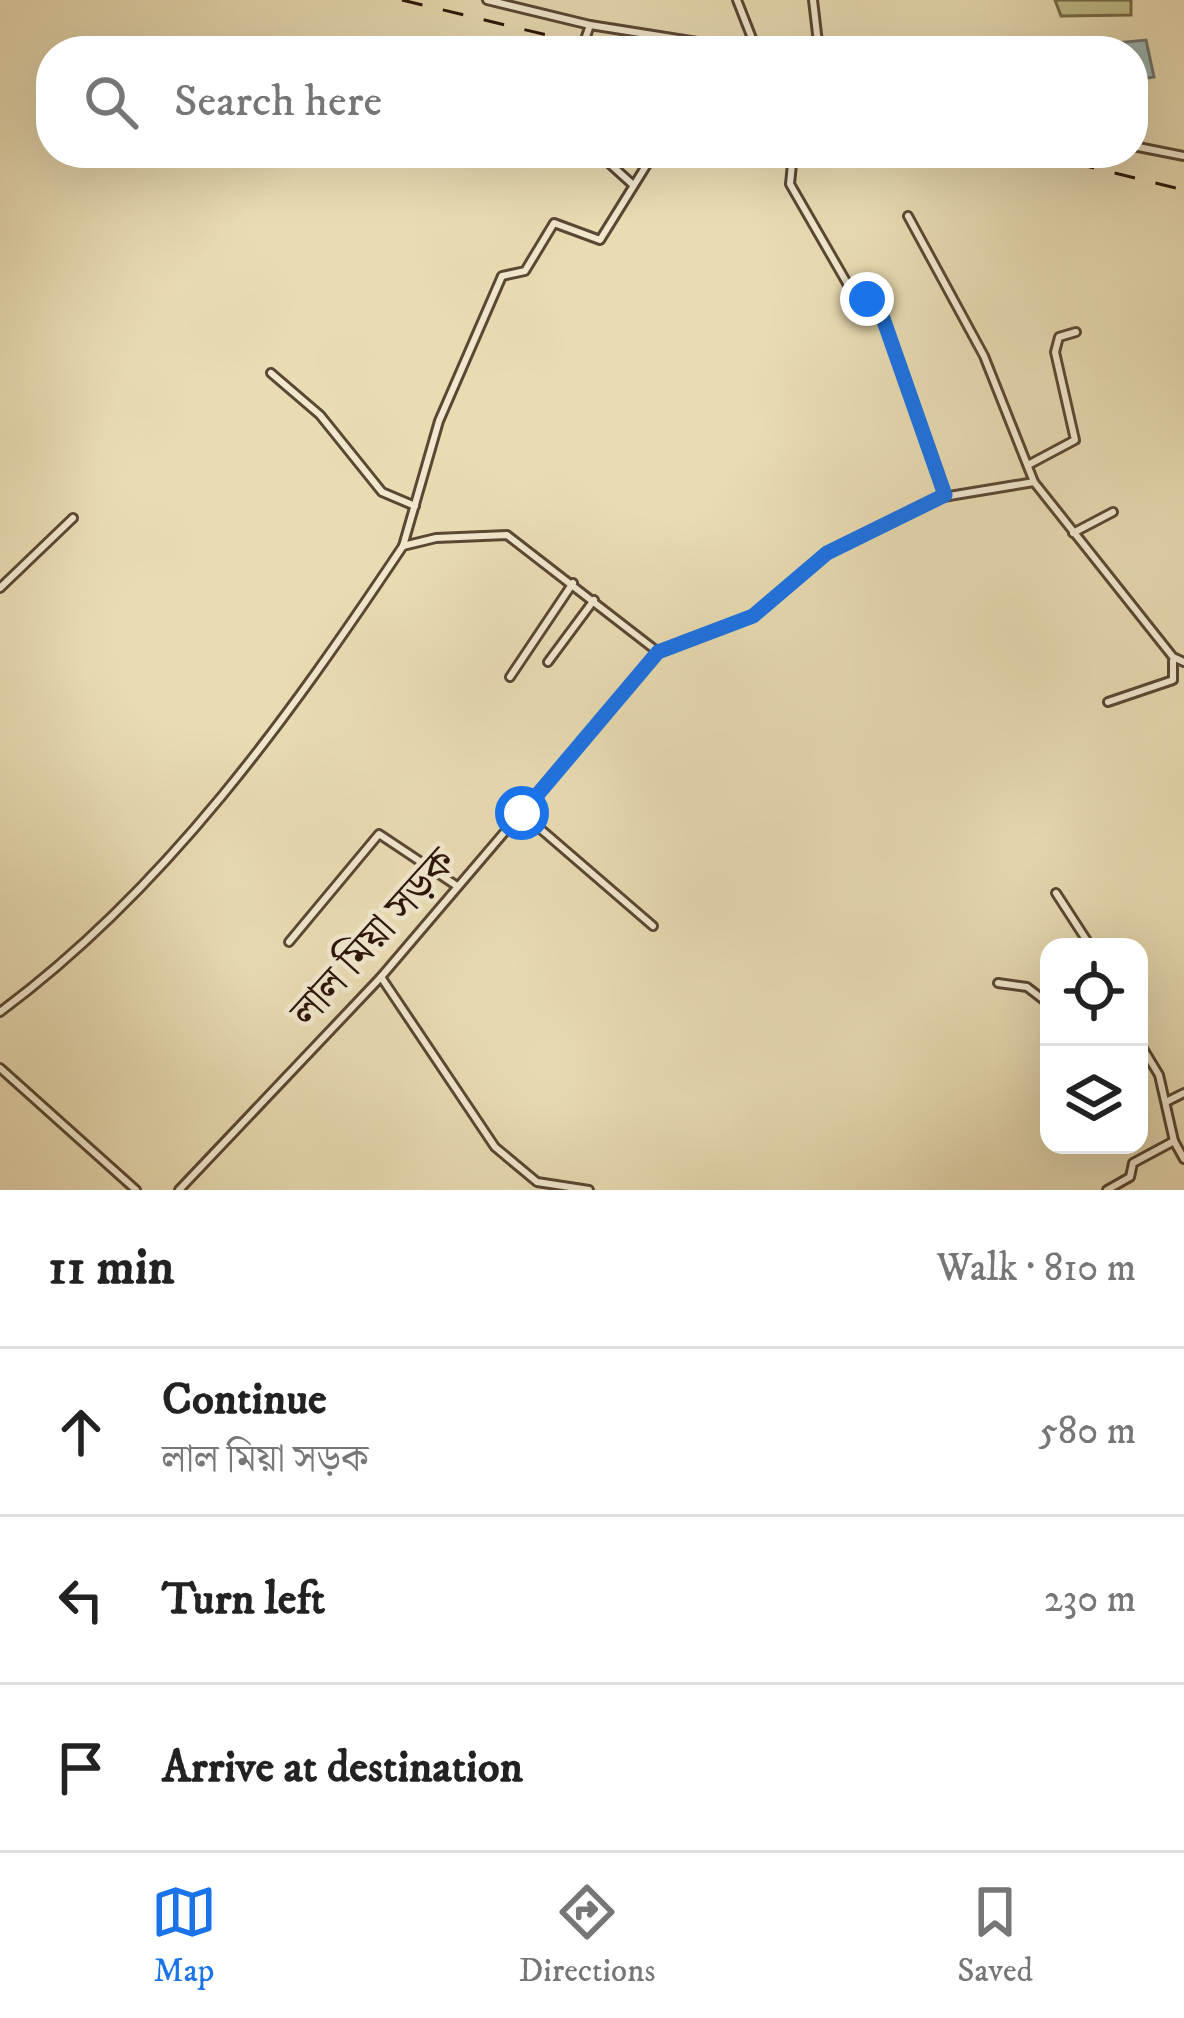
<!DOCTYPE html>
<meta charset="utf-8">
<style>
body{margin:0;font-family:"IM FELL DW Pica","Noto Serif Bengali",serif;background:#f6f6f6;color:#222}
.controls{position:absolute;right:36px;bottom:36px;display:grid;overflow:hidden;border-radius:24px;box-shadow:0 12px 48px #0002}
.controls button{width:108px;height:108px;display:grid;place-items:center;padding:0;border:0;border-bottom:3px solid #e0e0e0;background:#fff;color:#222;font:60px sans-serif}
.stop{position:absolute;width:36px;height:36px;margin:-27px;border:9px solid #1a73e8;border-radius:50%;background:#fff}
.stop.end{background:#1a73e8;border-color:#fff;box-shadow:0 3px 12px #0008}
.list{margin:0;padding:0;list-style:none}
h2{display:flex;justify-content:space-between;align-items:center;height:156px;margin:0;padding:0 48px;font-size:51px}
h2 small{font-size:39px;font-weight:400;color:#767676}
.list li{display:grid;grid-template-columns:78px 1fr auto;gap:36px;align-items:center;box-sizing:border-box;height:168px;padding:0 48px;border-top:3px solid #e0e0e0}
.list b{display:block;font-size:45px;white-space:nowrap}
.list p{margin:0;font-size:39px;white-space:nowrap;color:#767676}
.list em{font-size:39px;font-style:normal;color:#767676}
.icon{flex:none;width:66px;height:66px;fill:none;stroke:currentColor;stroke-width:2;stroke-linecap:round;stroke-linejoin:round}
.map{position:relative;flex:none;width:1184px;height:1190px;overflow:hidden}
.search{position:absolute;background:#fff;box-shadow:0 12px 48px #0002;left:36px;right:36px;top:36px;height:132px;display:flex;align-items:center;gap:30px;box-sizing:border-box;padding:0 42px;border-radius:48px;color:#767676;font-size:45px}
.sheet{height:660px;background:#fff}
nav{display:flex;justify-content:space-around;align-items:center;box-sizing:border-box;height:168px;border-top:3px solid #e0e0e0;background:#fff;font-size:33px;color:#767676}
nav a{display:grid;justify-items:center;gap:6px}
nav .on{color:#1a73e8}
.map>svg:first-child{display:block}
.green{fill:#bfbe87;stroke:#756a48;stroke-width:3}
.water{fill:#9cb9b7;stroke:#6f7771;stroke-width:3}
.lines{fill:none;stroke-linecap:round;stroke-linejoin:round}
.minor-casing{stroke:#5a4734;stroke-width:12}
.minor{stroke:#f1e8ce;stroke-width:6}
.rail{stroke:#2b1509;stroke-width:3;stroke-dasharray:21 21;stroke-linecap:butt}
.route{stroke:#1a73e8;stroke-width:15}
.labels{text-anchor:middle;stroke-width:9;stroke-linejoin:round;paint-order:stroke}
.street-label{font-size:42px;fill:#2b1509;stroke:#f1e8ce}
</style>
<div class="map">
<svg width="1184" height="1190" viewBox="0 0 1184 1190">
<rect width="100%" height="100%" fill="#e9dcb3"/>
<filter id="stains"><feTurbulence type="fractalNoise" baseFrequency=".00167" numOctaves="4"/><feColorMatrix values="0 0 0 0 .2 0 0 0 0 .09 0 0 0 0 .02 0 0 0 .5 -.17"/></filter>
<radialGradient id="worn" r=".72"><stop offset=".6" stop-color="#630" stop-opacity="0"/><stop offset="1" stop-color="#630" stop-opacity=".3"/></radialGradient>
<path class="green" d="M1055 0H1131V15L1061 16Z"/>
<path class="water" d="M1146 40 1154 77 1133 80V51H1029Z"/>
<g class="lines">
<g class="minor-casing">
<g id="minor">
<path d="M487 0 590 25 754 51"/>
<path d="M737 0 757 51"/>
<path d="M813 0 819 51"/>
<path d="M581 51 590 25"/>
<path d="M1133 146 1184 156"/>
<path d="M598 153 631 183"/>
<path d="M785 153 792 164 790 184 851 290 878 305 945 495"/>
<path d="M908 216 984 356 1034 482 1173 657 1184 662"/>
<path d="M271 373 320 415 382 492 415 506"/>
<path d="M1028 465 1075 440 1055 352 1059 337 1076 332"/>
<path d="M1073 533 1113 512"/>
<path d="M403 546 439 421 502 276 525 271 554 223 600 240 654 153"/>
<path d="M0 588 73 518"/>
<path d="M548 662 594 600"/>
<path d="M510 677 573 583"/>
<path d="M1108 702 1173 680V661"/>
<path d="M522 813 653 926"/>
<path d="M1056 893 1091 947"/>
<path d="M289 942 379 834 457 886"/>
<path d="M381 977 495 1147 537 1182 589 1190"/>
<path d="M998 983 1027 987 1049 1004"/>
<path d="M0 1012C167 888 288 718 403 546L436 538 507 535 658 652"/>
<path d="M1139 1042 1159 1075 1174 1141 1184 1159"/>
<path d="M0 1068 136 1190"/>
<path d="M1168 1101 1184 1093"/>
<path d="M179 1190 381 977 658 652 753 615 827 553 937 498 1034 482"/>
<path d="M1107 1190 1130 1177 1133 1163 1174 1141"/>
</g>
</g>
<use href="#minor" class="minor"/>
<g class="rail">
<path d="M402 0 613 51"/>
<path d="M1033 153 1184 190"/>
</g>
</g>
<g class="lines">
<path class="route" d="M522 813 658 652 753 616 827 553 945 495 878 304 867 299"/>
</g>
<g class="labels">
<g class="street-label">
<text transform="translate(372 936) rotate(-48)" y="15">লাল মিয়া সড়ক</text>
</g>
</g>
<rect width="100%" height="100%" filter="url(#stains)"/>
<rect width="100%" height="100%" fill="url(#worn)"/>
</svg>
<div class="controls">
<button><svg class="icon" aria-label="locate" viewBox="0 0 24 24"><circle cx="12" cy="12" r="6"/><path d="M12 2v4M12 18v4M2 12h4M18 12h4"/></svg></button>
<button><svg class="icon" aria-label="layers" viewBox="0 0 24 24"><path d="M12 4l9 5-9 5-9-5zM3 14l9 5 9-5"/></svg></button>
</div>
<div class="stop" style="left:522px;top:813px"></div>
<div class="stop end" style="left:867px;top:299px"></div>
<div class="search"><svg class="icon" aria-label="search" viewBox="0 0 24 24"><circle cx="10" cy="10" r="6"/><path d="M15 15l6 6"/></svg>Search here</div>
</div>
<section class="sheet">
<h2>11 min<small>Walk · 810 m</small></h2>
<ul class="list">
<li><svg class="icon" aria-label="ahead" viewBox="0 0 24 24"><path d="M12 20V5M6 11l6-6 6 6"/></svg><div><b>Continue</b><p>লাল মিয়া সড়ক</p></div><em>580 m</em></li>
<li><svg class="icon" aria-label="left" viewBox="0 0 24 24"><path d="M17 20v-9H6M10 6l-5 5 5 5"/></svg><div><b>Turn left</b></div><em>230 m</em></li>
<li><svg class="icon" aria-label="arrive" viewBox="0 0 24 24"><path d="M6 21V4h12l-3 4 3 4H6"/></svg><div><b>Arrive at destination</b></div></li>
</ul>
</section>
<nav>
<a class="on"><svg class="icon" aria-label="map" viewBox="0 0 24 24"><path d="M3 6l6-2 6 2 6-2v14l-6 2-6-2-6 2zM9 4v14M15 6v14"/></svg>Map</a>
<a><svg class="icon" aria-label="directions" viewBox="0 0 24 24"><path d="M12 3l9 9-9 9-9-9zM9 14v-3h6M13 9l2 2-2 2"/></svg>Directions</a>
<a><svg class="icon" aria-label="saved" viewBox="0 0 24 24"><path d="M7 4h10v16l-5-4-5 4z"/></svg>Saved</a>
</nav>
